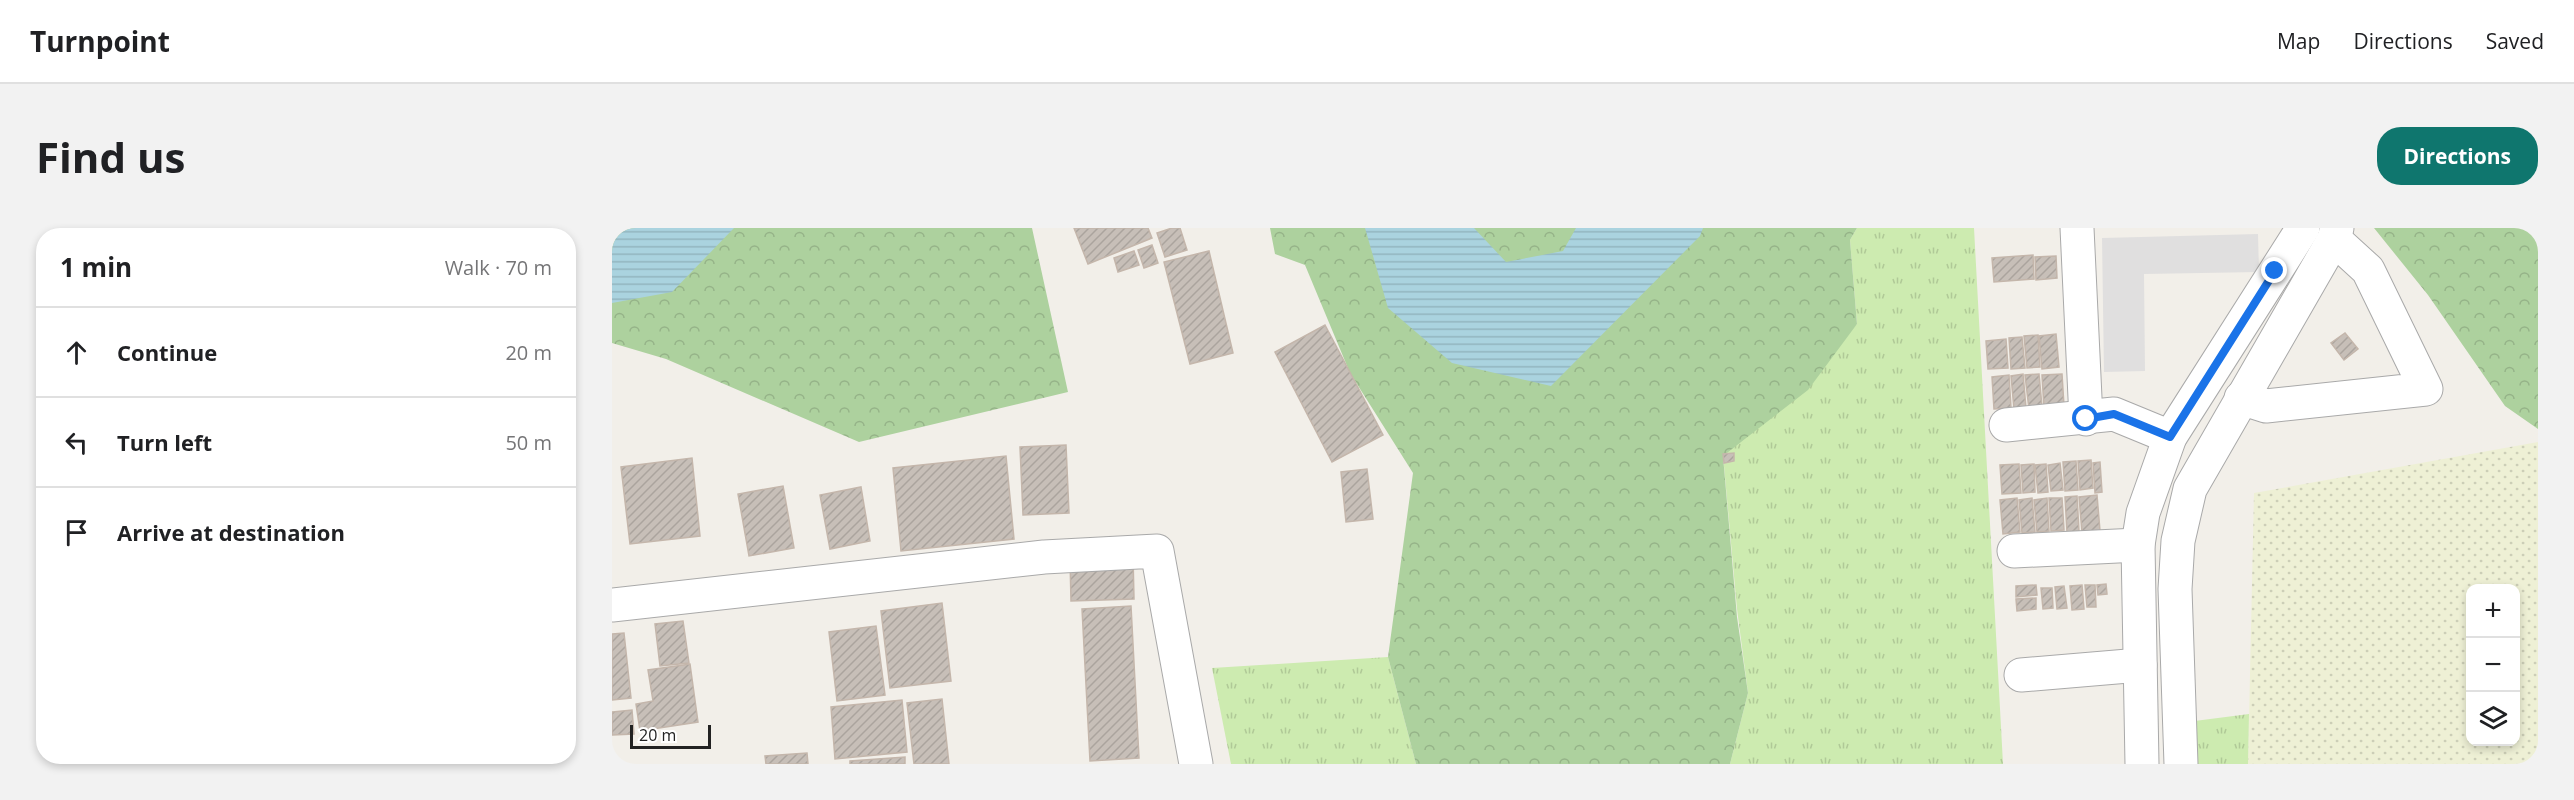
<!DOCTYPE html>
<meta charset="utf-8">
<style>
body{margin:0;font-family:"Open Sans",sans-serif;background:#f2f2f2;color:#202124}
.controls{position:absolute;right:18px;bottom:18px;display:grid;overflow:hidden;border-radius:12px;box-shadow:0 3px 9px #0003}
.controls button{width:54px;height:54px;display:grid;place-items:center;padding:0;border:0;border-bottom:2px solid #e0e0e0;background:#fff;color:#202124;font:30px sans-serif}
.scale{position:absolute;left:18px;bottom:15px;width:81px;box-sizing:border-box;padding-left:6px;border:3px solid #222;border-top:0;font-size:16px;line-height:21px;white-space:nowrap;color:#222;-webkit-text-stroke:4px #fff;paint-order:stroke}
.stop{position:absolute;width:18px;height:18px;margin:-14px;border:4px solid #1a73e8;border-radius:50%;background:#fff}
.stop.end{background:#1a73e8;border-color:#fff;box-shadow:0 2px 6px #0008}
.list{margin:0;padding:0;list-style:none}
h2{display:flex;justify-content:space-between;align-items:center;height:78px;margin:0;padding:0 24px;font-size:26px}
h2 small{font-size:20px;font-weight:400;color:#757577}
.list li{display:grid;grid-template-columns:39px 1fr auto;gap:18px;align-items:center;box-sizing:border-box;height:90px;padding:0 24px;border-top:2px solid #e0e0e0}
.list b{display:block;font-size:22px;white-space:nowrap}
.list em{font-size:20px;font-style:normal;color:#757577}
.icon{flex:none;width:33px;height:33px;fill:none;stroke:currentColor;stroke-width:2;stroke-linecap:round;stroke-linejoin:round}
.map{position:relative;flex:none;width:1926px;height:536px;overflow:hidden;border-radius:24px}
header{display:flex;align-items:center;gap:36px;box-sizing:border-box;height:84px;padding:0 30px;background:#fff;border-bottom:2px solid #e0e0e0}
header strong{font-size:28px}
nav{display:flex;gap:33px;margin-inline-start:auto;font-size:21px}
.intro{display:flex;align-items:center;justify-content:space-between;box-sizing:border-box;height:144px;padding:0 36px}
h1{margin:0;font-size:42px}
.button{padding:15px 27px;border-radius:24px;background:#0f766e;color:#fff;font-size:21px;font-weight:700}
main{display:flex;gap:36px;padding:0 36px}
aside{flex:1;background:#fff;border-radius:24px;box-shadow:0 3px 9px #0003}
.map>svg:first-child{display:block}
.residential{fill:#e0dfdf}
.farmland{fill:url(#farmland-dots);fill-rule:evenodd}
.grass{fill:url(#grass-tufts)}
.forest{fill:url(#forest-crowns)}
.water{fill:url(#water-rules)}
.building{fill:url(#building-hatch);stroke:#c4b6ab;stroke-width:1.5}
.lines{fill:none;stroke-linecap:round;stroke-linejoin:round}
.minor-casing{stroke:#a9a9a9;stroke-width:35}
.minor{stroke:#fff;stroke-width:33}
.route{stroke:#1a73e8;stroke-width:8}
</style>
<header>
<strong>Turnpoint</strong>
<nav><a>Map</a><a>Directions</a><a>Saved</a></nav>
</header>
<div class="intro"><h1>Find us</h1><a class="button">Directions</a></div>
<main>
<aside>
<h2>1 min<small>Walk · 70 m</small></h2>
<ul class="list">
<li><svg class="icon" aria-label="ahead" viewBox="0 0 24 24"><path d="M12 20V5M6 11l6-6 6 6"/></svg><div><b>Continue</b></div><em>20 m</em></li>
<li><svg class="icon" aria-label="left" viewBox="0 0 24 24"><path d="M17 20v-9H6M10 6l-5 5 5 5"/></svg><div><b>Turn left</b></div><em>50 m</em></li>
<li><svg class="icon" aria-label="arrive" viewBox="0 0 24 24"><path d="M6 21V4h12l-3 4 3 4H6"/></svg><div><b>Arrive at destination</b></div></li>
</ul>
</aside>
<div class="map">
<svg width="1926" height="536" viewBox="0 0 1926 536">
<defs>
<pattern id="farmland-dots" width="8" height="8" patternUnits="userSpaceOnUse" patternTransform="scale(1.5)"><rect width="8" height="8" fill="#eef0d5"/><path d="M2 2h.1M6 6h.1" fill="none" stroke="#ccceb7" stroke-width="1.8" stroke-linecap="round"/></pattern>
<pattern id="grass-tufts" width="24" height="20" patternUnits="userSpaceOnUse" patternTransform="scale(1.5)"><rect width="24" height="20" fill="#cdebb0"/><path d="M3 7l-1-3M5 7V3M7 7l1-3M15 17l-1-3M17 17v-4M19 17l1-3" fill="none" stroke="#b0c997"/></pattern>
<pattern id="forest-crowns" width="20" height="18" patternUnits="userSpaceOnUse" patternTransform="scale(1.5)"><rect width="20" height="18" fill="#add19e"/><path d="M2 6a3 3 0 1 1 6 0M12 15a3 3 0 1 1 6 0" fill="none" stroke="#95b388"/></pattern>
<pattern id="water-rules" width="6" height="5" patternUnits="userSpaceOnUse" patternTransform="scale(1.5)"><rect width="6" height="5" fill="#aad3df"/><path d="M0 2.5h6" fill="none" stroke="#92b5bf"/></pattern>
<pattern id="building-hatch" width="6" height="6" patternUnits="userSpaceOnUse" patternTransform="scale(1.5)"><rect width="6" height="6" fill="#c7bfb8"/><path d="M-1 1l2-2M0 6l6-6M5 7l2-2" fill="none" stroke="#aba49e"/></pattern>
</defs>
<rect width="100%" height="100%" fill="#f2efe9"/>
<path class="residential" d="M1646 6 1647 44 1532 46 1533 143 1492 144 1490 10Z"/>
<path class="farmland" d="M1926 214V536H1636L1642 265ZM1858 361H1904V514H1858Z"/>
<g class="grass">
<path d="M1245 0H1362L1391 536H1118L1136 465 1125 381 1111 227 1245 96 1238 12Z"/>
<path d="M776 429 804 536H619L600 440Z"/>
<path d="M1637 486 1636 536H1569L1567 495Z"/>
</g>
<g class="forest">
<path d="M0 0H420L456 164 247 214 54 131 0 115Z"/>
<path d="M658 0H1245L1238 12 1245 96 1196 162 1111 228 1125 389 1136 465 1118 536H804L776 429 801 245 738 145 693 37 663 26Z"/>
<path d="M1762 0H1926V201L1893 178 1816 67Z"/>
</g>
<g class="water">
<path d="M0 0H122L60 64 0 75Z"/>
<path d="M753 0H862L894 34 951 23 964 0H1091L1088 8 939 158 840 135 776 80Z"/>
</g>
<g class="building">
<path d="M462 0H536L540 10 476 36Z"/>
<path d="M560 0H568L575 22 553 29 545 5Z"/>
<path d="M540 17 546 35 532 40 526 22Z"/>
<path d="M522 23 527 37 506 44 502 30Z"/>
<path d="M597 23 621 125 578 136 552 34Z"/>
<path d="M1421 27 1422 51 1382 54 1380 30Z"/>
<path d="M1444 28 1445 50 1424 52 1423 29Z"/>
<path d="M713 97 771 207 720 234 663 124Z"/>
<path d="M1733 105 1746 121 1732 132 1719 115Z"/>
<path d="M1444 106 1447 139 1430 141 1427 108Z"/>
<path d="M1426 107 1428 139 1415 140 1412 108Z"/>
<path d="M1410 109 1413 140 1399 141 1397 110Z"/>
<path d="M1394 111 1396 140 1376 141 1374 113Z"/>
<path d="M1411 146 1414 180 1402 181 1399 148Z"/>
<path d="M1427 146 1430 179 1417 181 1413 147Z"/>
<path d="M1450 146 1452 178 1432 180 1430 147Z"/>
<path d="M1397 147 1399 180 1382 181 1380 149Z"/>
<path d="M454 217 457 285 411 287 408 219Z"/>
<path d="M1122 225V233L1112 235 1111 226Z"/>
<path d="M394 228 402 311 289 323 281 240Z"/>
<path d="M80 230 88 308 18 316 9 239Z"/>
<path d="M1479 232 1481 260 1468 262 1466 233Z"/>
<path d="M1464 233 1466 262 1453 263 1451 234Z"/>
<path d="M1488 234 1490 264 1483 265 1481 235Z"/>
<path d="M1448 235 1451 262 1439 263 1436 237Z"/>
<path d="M1407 236 1409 265 1390 266 1388 237Z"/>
<path d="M1422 236 1423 264 1411 265 1409 237Z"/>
<path d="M1434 236 1436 264 1426 265 1423 237Z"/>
<path d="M755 241 761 291 734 294 729 244Z"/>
<path d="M171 258 182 320 137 328 126 266Z"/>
<path d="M249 259 258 313 218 321 208 267Z"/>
<path d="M1485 267 1488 303 1470 304 1467 269Z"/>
<path d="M1465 268 1467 303 1455 304 1453 269Z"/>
<path d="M1405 270 1408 304 1391 306 1388 272Z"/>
<path d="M1420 270 1423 304 1410 305 1407 272Z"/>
<path d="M1435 270 1437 303 1425 304 1422 272Z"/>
<path d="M1437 270H1450L1452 302 1439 303Z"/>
<path d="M521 328 522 371 459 373 458 331Z"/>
<path d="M1494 356 1495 366 1486 367 1485 357Z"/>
<path d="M1424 357 1425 367 1404 369V358Z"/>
<path d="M1470 357 1472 381 1460 382 1458 358Z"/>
<path d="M1473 357H1483L1484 379H1475Z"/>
<path d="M1452 358 1455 380 1445 381 1443 359Z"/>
<path d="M1429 360H1440L1441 380 1431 381Z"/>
<path d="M1424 370V381L1405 383 1404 371Z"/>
<path d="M330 375 339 453 278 460 269 383Z"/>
<path d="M519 378 527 530 478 533 470 381Z"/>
<path d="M71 393 77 435 48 438 43 396Z"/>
<path d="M264 398 273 467 225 473 217 404Z"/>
<path d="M12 405 19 470 0 472V406Z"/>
<path d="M78 436 86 494 28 503 24 476 41 473 36 442Z"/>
<path d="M330 471 337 536H302L295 475Z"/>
<path d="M290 472 295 524 223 531 219 479Z"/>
<path d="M20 482 22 506 0 507V484Z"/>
<path d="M195 525 196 536H154L153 528Z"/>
<path d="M293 529V536H238V533Z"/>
</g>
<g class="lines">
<g class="minor-casing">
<g id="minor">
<path d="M1465 0 1474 191"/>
<path d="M1629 170 1654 178 1814 161 1756 42 1722 11"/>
<path d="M1394 197 1502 186 1558 209"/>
<path d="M1402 323 1526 317"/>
<path d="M0 377 432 329 545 323 584 536"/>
<path d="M1409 447 1528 437"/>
<path d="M1530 536 1526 317 1531 285 1558 209 1691 0"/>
<path d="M1569 536 1563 361 1566 313 1578 261 1722 11 1725 0"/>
</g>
</g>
<use href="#minor" class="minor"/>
</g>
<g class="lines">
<path class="route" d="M1474 191 1502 186 1558 209 1663 43"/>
</g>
</svg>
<div class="controls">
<button>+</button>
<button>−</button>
<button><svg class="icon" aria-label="layers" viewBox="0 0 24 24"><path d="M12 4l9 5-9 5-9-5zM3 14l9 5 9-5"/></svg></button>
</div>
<div class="scale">20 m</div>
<div class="stop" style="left:1474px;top:191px"></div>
<div class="stop end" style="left:1663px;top:43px"></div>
</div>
</main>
